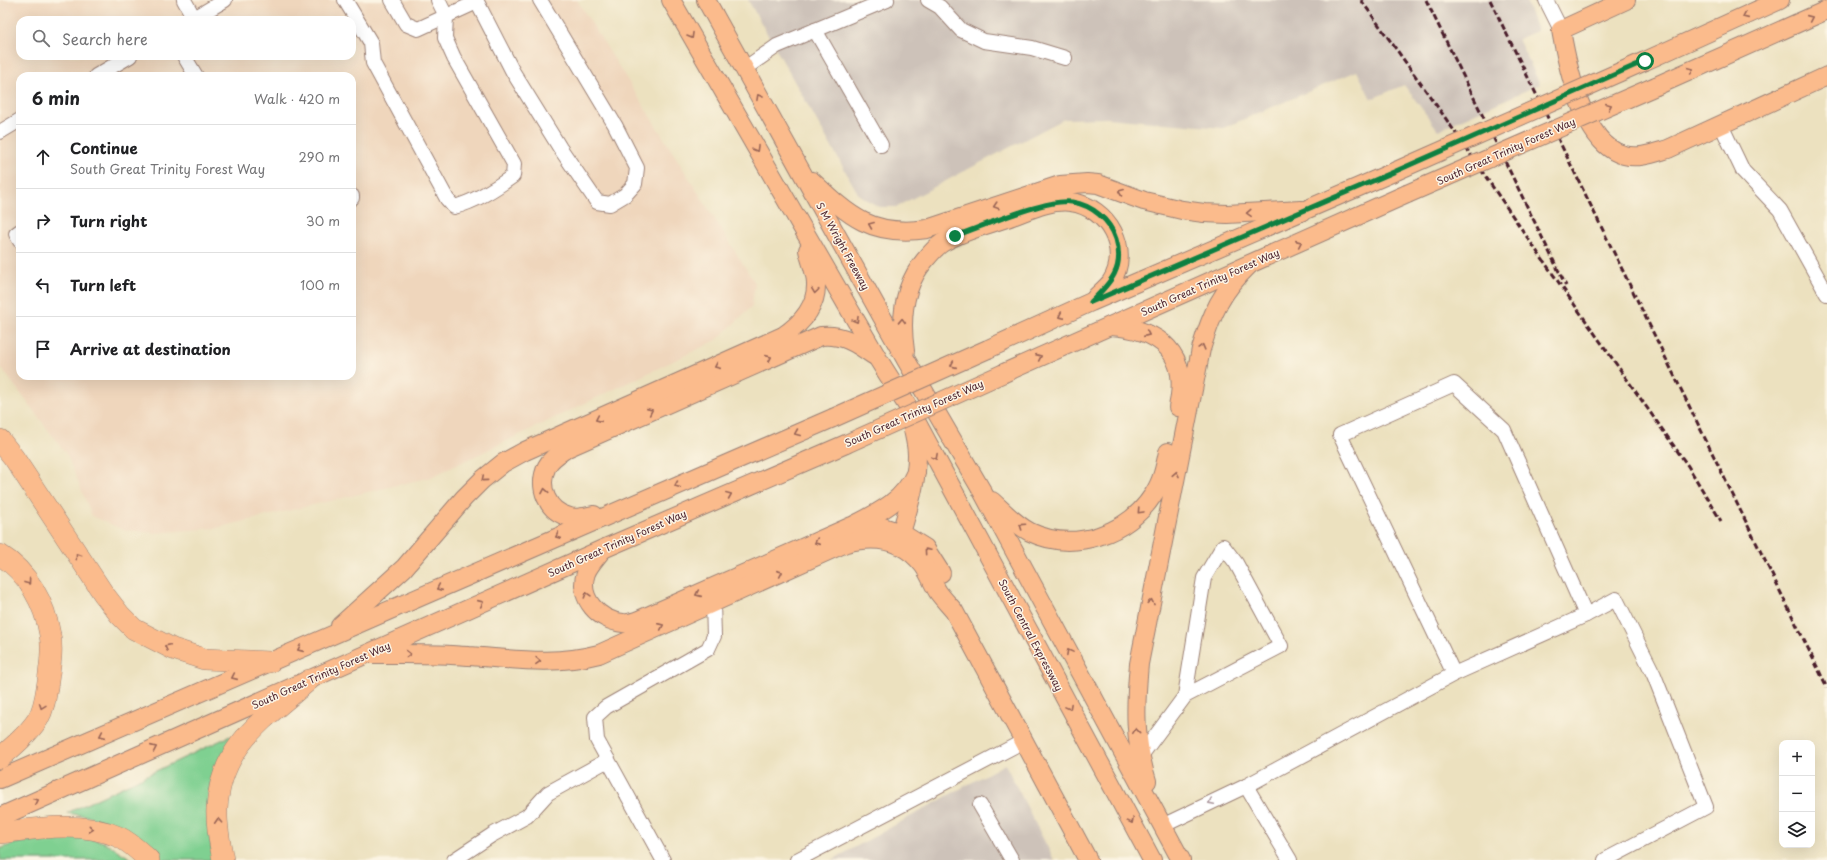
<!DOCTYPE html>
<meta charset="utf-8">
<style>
body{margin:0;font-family:"Playpen Sans",sans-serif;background:#f2f2f2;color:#202124}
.controls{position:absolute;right:12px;bottom:12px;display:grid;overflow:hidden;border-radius:8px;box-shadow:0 4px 16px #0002}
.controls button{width:36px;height:36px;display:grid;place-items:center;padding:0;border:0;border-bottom:1px solid #e0e0e0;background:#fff;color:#202124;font:20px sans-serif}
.stop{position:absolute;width:12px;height:12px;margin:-9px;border:3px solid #0b8043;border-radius:50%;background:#fff}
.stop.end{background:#0b8043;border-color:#fff;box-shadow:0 1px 4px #0008}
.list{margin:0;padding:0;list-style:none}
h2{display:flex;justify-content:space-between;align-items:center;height:52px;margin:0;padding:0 16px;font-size:17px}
h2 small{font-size:13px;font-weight:400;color:#757577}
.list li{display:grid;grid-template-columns:26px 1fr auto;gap:12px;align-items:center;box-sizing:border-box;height:64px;padding:0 16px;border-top:1px solid #e0e0e0}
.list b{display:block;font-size:15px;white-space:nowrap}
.list p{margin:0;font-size:13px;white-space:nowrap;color:#757577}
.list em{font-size:13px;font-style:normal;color:#757577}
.icon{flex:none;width:22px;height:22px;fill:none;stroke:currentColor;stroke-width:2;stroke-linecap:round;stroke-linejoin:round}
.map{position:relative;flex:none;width:1827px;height:860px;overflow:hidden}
.search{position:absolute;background:#fff;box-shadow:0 4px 16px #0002;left:16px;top:16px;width:340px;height:44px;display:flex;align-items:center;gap:10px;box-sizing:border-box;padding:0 14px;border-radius:12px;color:#757577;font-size:15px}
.panel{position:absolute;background:#fff;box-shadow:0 4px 16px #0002;left:16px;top:72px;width:340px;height:308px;border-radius:12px}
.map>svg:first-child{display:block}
.built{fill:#efd6bc;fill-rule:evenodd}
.industrial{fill:#cdc2b9}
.green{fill:#7fd091;stroke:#64785e}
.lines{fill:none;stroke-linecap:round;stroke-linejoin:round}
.minor-casing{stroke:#9b8075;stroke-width:16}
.major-casing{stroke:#9b8075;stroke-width:20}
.highway-casing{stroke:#9b8075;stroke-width:22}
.minor{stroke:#fff;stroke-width:14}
.major{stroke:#fbbb8c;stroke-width:18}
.highway{stroke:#fbbb8c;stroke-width:21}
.rail{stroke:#4a1f2b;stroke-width:3;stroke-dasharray:6 3;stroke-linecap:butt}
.major-bridge-casing{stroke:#9b8075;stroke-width:20;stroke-linecap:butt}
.major-bridge{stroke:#fbbb8c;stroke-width:18}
.oneway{stroke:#9a6557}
.oneway2{stroke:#ae9aa0}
.route{stroke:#0b8043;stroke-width:5}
.labels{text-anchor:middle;stroke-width:3;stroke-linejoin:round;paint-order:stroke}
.street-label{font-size:10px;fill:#4a1f2b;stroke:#fcf5e5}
</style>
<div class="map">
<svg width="1827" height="860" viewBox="0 0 1827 860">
<rect width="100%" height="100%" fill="#fcf5e5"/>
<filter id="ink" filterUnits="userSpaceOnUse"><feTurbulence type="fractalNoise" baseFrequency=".025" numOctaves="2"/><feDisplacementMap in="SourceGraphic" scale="8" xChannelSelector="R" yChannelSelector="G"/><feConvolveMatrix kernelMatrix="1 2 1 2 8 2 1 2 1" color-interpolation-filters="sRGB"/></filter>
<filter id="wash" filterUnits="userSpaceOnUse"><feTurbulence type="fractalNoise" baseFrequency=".012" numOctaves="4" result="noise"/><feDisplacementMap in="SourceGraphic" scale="16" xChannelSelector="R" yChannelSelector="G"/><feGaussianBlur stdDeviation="0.9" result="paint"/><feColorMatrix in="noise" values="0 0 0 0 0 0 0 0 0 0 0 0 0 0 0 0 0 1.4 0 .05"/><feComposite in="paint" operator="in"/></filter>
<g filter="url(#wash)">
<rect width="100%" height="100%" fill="#ece1bf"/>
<path class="built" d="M0 0H577L755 283 752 306 717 340 431 477 216 528 154 533 124 530 92 516 67 455 0 366ZM20 20H352V56H20ZM20 76H352V376H20Z"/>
<g class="industrial">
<path d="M748 0H1526L1537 31 1518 39 1540 84 1438 130 1404 85 1371 99 1357 71 1223 128 1107 118 1064 119 896 207H879L859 195Z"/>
<path d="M1005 764 1054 860H832Z"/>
</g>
<g class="green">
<path d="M230 736 233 739C228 747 222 755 218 763 202 794 209 827 213 860H161L156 854 112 824 86 816 67 813Z"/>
<path d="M52 837H84L104 842 133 860H0V849L13 844Z"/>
</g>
</g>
<g filter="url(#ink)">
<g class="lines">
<g class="minor-casing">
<g id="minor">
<path d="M184 0 194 18"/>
<path d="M345 0 371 43 373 63 447 199 454 207C475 202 496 188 513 176L514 164 454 58 445 38 446 16 438 0"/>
<path d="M392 0 406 24 418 29 477 2"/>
<path d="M476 0 513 72 560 148 597 202 610 204 625 195 635 184 637 168 615 125 540 0"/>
<path d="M928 0 940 7 961 30 984 41 1032 48 1065 58"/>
<path d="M1546 0 1561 30"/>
<path d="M191 20 225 0"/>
<path d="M815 30 881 145"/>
<path d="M184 56 196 76"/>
<path d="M744 69 777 46 887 0"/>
<path d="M96 76 130 56"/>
<path d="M1721 125 1743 171 1780 210 1827 294"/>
<path d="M0 132 20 120"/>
<path d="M352 196V198"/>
<path d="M20 231 16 234 20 241"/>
<path d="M1586 615 1616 599 1654 675 1706 807 1605 860"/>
<path d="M1140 757 1185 696 1281 646 1236 563 1223 546 1204 578 1185 696"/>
<path d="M1246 786 1290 860"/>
<path d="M980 805 1012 860"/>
<path d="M1162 826 1246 786 1454 674 1340 435 1454 384 1504 430 1586 615 1454 674"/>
<path d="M454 860 492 835 527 816 548 793 608 760"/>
<path d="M663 860 597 740 595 717 606 707 708 649 714 636 713 603"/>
<path d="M797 860 1024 741"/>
</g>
</g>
<g class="major-casing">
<g id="major">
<path d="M671 0 878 359 910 410 1152 860"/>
<path d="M706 0 906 360 982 491 1181 860"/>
<path d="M1626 0 1561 30C1567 65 1583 145 1624 155 1639 159 1654 153 1668 149L1827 76"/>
<path d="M1645 61 1780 0"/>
<path d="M1656 86 1827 10"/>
<path d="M812 181C850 217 872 237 927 229L1060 185 1087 183 1098 184 1144 201 1182 210 1204 213 1227 214 1301 210"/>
<path d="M1110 326C1161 329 1190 354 1178 407"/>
<path d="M988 349 1091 302 1396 171"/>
<path d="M905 351C900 318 903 286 925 260 930 254 936 247 942 243 962 231 986 225 1007 218 1027 211 1050 199 1071 202 1108 207 1132 250 1111 282 1107 287 1101 292 1096 297"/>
<path d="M1004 373 1407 194"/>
<path d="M992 501C1004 512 1016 525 1030 532 1074 553 1128 534 1153 495 1162 482 1165 467 1168 452"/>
<path d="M594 515C587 516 577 519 570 517 547 512 537 487 547 466 551 458 560 453 567 448L821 336C843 334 856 343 873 355"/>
<path d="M856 526 877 525 901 533 925 548 941 573"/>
<path d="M898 543C906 515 917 485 917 455 917 445 914 435 912 425"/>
<path d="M602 550C596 558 589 565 586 573 577 599 600 621 623 623 629 624 636 621 641 619L852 526C878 513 904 501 916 472"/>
<path d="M340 626 404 568 464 498 482 480 503 463 525 451 783 336C801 324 817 307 816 283 816 273 810 260 808 250"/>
<path d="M369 654C402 654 435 653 468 656 514 659 553 666 599 654L846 543C876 535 903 539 923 565 929 573 933 584 938 592 943 599 949 605 954 611L1088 860"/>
<path d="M0 779 833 418"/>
<path d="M1147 781C1134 739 1135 707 1139 664L1201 349C1212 313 1221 292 1249 265"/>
<path d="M0 817 603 549 846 444"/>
</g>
</g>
<g class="highway-casing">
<g id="highway">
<path d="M0 440 14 458 103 593 120 615 134 629 173 649 204 659 270 662"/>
<path d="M0 555C28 572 45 604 50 635 53 650 50 666 48 681 46 693 45 707 38 719 28 734 14 746 0 758"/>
<path d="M0 833C39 828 82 821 119 837 130 842 140 852 149 860"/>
<path d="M223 860C220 843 216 826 217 809 220 745 266 718 309 680"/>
</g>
</g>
<use href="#minor" class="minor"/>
<use href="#major" class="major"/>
<use href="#highway" class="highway"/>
<g class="rail">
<path d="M1361 0 1444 116 1538 253 1688 466 1721 521"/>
<path d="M1426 0 1566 286"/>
<path d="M1490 0 1827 687"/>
</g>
<g class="major-bridge-casing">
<g id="major-bridge">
<path d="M1396 171 1645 61"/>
<path d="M1407 194 1656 86"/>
<path d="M833 418 988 349"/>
<path d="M846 444 1004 373"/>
</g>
</g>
<use href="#major-bridge" class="major-bridge"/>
</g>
<defs><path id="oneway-chevron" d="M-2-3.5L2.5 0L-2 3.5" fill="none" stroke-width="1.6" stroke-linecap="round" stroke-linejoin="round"/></defs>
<g class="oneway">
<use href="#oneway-chevron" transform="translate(1745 16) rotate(156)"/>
<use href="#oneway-chevron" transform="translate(1810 18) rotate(-24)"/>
<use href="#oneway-chevron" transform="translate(691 36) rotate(60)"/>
<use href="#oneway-chevron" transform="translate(1691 70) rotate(-24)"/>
<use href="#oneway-chevron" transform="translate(759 97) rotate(-119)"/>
<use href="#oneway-chevron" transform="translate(1609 106) rotate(-24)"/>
<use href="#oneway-chevron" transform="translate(756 149) rotate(60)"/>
<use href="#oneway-chevron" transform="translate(1121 192) rotate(-158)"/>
<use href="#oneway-chevron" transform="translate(996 206) rotate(162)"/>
<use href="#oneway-chevron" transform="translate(1249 213) rotate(177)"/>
<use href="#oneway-chevron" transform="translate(871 225) rotate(-158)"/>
<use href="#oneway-chevron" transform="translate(1299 243) rotate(-24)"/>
<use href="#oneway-chevron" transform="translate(815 291) rotate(98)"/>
<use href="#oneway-chevron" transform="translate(1061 316) rotate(155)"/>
<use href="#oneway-chevron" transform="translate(856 320) rotate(60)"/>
<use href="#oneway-chevron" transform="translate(902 321) rotate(-88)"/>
<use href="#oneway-chevron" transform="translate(1147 334) rotate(24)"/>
<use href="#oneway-chevron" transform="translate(1202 347) rotate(-75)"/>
<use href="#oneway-chevron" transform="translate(1039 357) rotate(-24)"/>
<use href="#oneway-chevron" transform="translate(769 358) rotate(-24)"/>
<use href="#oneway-chevron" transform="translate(953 365) rotate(156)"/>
<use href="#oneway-chevron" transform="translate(717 366) rotate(156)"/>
<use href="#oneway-chevron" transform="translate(650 411) rotate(-24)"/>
<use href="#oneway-chevron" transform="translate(598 419) rotate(156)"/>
<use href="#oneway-chevron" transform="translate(797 433) rotate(157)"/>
<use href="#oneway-chevron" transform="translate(935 457) rotate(62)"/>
<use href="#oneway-chevron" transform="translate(1176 474) rotate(-79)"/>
<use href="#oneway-chevron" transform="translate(484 479) rotate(140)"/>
<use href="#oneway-chevron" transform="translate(677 485) rotate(157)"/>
<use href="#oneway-chevron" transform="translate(545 491) rotate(-101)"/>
<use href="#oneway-chevron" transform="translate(729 495) rotate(-23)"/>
<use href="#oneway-chevron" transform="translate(1140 511) rotate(133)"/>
<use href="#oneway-chevron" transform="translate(1022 526) rotate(-146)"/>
<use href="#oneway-chevron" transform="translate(558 536) rotate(156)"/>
<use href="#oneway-chevron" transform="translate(817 542) rotate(156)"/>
<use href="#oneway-chevron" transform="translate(927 551) rotate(-131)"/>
<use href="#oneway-chevron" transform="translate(78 556) rotate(-125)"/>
<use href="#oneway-chevron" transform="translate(780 573) rotate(-24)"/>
<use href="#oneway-chevron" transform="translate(28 582) rotate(54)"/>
<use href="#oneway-chevron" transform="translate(439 588) rotate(156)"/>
<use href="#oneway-chevron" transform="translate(698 594) rotate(156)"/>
<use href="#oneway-chevron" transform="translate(587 595) rotate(-107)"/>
<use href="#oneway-chevron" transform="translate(1151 602) rotate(-79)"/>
<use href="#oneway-chevron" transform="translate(481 603) rotate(-24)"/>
<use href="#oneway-chevron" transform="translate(661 626) rotate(-24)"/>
<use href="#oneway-chevron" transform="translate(167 647) rotate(-154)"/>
<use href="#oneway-chevron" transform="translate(300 649) rotate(156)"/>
<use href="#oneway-chevron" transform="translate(1069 652) rotate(-118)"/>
<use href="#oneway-chevron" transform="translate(408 654)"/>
<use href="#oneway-chevron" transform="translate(538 661) rotate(2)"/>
<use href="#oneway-chevron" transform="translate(234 677) rotate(156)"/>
<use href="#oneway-chevron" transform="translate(42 706) rotate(110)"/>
<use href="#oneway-chevron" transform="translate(1069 707) rotate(62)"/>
<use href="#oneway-chevron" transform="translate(1136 731) rotate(-96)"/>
<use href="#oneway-chevron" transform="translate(102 735) rotate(156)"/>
<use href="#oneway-chevron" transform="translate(154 748) rotate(-24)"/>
<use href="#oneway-chevron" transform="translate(36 801) rotate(-24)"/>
<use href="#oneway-chevron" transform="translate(218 821) rotate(-93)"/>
<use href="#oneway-chevron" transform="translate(1131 821) rotate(62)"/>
<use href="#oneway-chevron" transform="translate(91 829) rotate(5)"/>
</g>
<use class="oneway2" href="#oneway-chevron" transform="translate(1211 802) rotate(154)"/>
</g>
<g class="lines" filter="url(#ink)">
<path class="route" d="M955 236C981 227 1048 198 1072 202 1092 205 1110 220 1116 239 1125 269 1110 283 1091 302L1396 171 1645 61"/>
</g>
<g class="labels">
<g class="street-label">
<text transform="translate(1506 151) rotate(-24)" y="4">South Great Trinity Forest Way</text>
<text transform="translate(843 246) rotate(61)" y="4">S M Wright Freeway</text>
<text transform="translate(1210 282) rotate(-24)" y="4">South Great Trinity Forest Way</text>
<text transform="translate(914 413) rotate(-24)" y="4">South Great Trinity Forest Way</text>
<text transform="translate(617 543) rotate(-24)" y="4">South Great Trinity Forest Way</text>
<text transform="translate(1031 635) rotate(62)" y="4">South Central Expressway</text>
<text transform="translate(321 675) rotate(-24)" y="4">South Great Trinity Forest Way</text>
</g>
</g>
</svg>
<div class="controls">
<button>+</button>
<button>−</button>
<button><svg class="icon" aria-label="layers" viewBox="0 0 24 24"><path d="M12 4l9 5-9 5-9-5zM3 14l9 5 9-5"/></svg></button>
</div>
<div class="stop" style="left:1645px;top:61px"></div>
<div class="stop end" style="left:955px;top:236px"></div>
<div class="search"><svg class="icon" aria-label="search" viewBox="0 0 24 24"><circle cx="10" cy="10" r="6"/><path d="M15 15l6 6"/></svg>Search here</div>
<section class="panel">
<h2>6 min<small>Walk · 420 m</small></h2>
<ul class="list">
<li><svg class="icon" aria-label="ahead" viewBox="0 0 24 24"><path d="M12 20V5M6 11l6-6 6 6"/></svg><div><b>Continue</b><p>South Great Trinity Forest Way</p></div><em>290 m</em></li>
<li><svg class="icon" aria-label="right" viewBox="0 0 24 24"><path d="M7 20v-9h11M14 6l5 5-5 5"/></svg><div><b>Turn right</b></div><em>30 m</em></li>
<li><svg class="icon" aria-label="left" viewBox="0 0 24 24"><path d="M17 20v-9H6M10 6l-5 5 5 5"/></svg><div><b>Turn left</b></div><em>100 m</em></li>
<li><svg class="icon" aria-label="arrive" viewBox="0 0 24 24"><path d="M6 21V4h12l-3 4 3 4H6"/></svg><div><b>Arrive at destination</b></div></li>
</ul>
</section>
</div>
